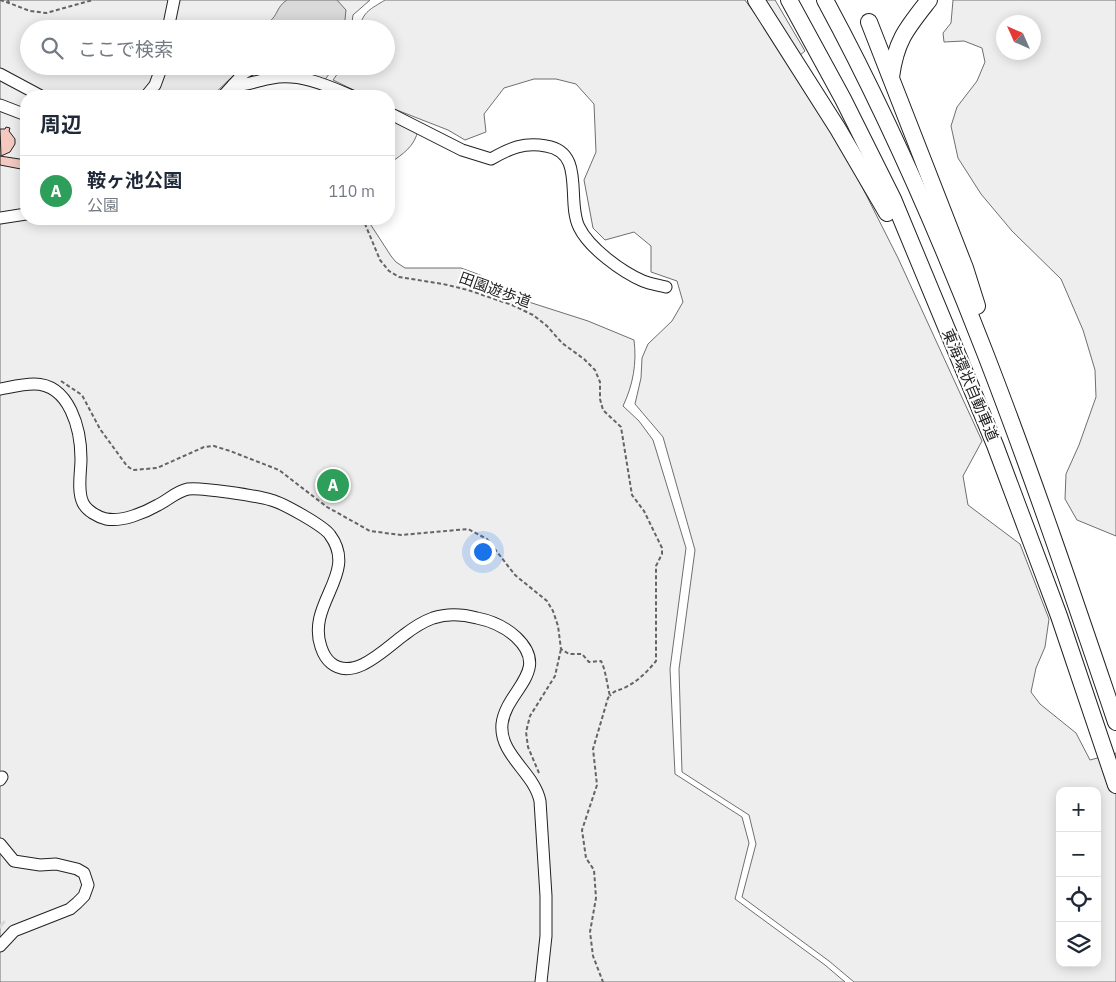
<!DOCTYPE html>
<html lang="ja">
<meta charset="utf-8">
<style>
body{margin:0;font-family:"IBM Plex Sans","Noto Sans JP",sans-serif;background:#f2f2f3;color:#1f2937}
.controls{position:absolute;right:15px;bottom:15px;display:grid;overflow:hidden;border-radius:10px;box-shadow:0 2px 12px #0003}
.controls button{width:45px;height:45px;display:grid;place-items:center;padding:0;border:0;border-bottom:1px solid #e0e1e3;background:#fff;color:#1f2937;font:25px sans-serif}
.compass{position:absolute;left:996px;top:15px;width:45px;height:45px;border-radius:50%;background:#fff;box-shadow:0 2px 12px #0003;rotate:315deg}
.you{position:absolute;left:482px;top:551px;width:18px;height:18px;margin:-12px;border:4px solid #fff;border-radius:50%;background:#1a73e8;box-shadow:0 0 0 8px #1a73e833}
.badge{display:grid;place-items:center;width:32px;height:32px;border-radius:50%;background:#7c3aed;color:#fff;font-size:16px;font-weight:700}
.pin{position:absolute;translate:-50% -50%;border:2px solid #fff;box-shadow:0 1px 5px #0006}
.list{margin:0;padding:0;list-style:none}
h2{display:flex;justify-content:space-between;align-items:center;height:65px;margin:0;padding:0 20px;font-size:21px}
h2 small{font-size:16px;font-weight:400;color:#747a83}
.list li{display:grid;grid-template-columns:32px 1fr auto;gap:15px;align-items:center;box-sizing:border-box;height:70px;padding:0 20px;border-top:1px solid #e0e1e3}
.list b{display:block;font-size:19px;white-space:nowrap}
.list p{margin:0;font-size:16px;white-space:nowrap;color:#747a83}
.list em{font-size:16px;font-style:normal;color:#747a83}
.icon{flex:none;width:28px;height:28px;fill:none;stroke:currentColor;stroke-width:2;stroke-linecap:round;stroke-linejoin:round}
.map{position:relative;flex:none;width:1116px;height:982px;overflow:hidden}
.search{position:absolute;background:#fff;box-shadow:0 2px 12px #0003;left:20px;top:20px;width:375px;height:55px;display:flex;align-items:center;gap:12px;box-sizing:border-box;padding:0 18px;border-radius:28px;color:#747a83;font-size:19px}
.panel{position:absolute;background:#fff;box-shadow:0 2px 12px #0003;left:20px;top:90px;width:375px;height:135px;border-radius:20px}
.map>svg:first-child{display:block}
.green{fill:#eee;stroke:#6f6f6f;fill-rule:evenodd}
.water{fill:#d9d9d9;stroke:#6f6f6f}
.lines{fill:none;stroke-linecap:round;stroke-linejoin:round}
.stream{stroke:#d9d9d9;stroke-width:3}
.building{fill:#f3c9c0;stroke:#222}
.minor-casing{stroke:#222;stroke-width:13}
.highway-casing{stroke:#222;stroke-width:18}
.path{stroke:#646464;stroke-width:2;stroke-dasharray:4 2.5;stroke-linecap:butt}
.minor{stroke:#fff;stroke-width:11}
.highway{stroke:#fff;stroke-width:16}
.labels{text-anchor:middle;stroke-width:4;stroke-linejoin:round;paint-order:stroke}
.street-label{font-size:15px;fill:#222;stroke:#fff}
</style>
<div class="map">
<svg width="1116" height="982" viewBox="0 0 1116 982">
<rect width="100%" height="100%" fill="#fff"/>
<g class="green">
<path d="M0 0H370L353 15 351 29H29V66H335L324 81 240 82 233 76 212 96H26V219H367L391 256 396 262 405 268H461L472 272 480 275 507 295 588 321 634 340C637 363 633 385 623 406L639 421 653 440 686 548 670 669 675 774 742 817 749 843 735 899 825 965 845 982H0Z"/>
<path d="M385 0H745L778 46 845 153 898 258 982 441 963 476 968 505 1020 544 1049 619 1045 647 1036 668 1031 692 1040 704 1076 733 1090 760 1116 753V982H854L829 961 742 897 756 844 749 815 682 772 679 669 695 550 663 437 635 404 641 378 642 358 648 344 672 321 683 302 677 281 651 272V246L634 232 605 240 593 228 584 180 596 152 594 104 576 84 556 79H534L504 88 484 114 486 132 465 140 448 130 389 107V96H366L333 80 343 66H386V29H359C363 11 371 9 385 0ZM1060 791H1097V963H1060Z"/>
<path d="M761 0H775L805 51 799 56Z"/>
<path d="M953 0H1116V536L1077 520 1065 499 1066 474 1079 445 1096 397 1095 370 1083 330 1061 279 1012 231 981 194 958 158 951 126 957 107 977 81 985 62 982 48 964 41 944 42 943 33 951 23ZM1004 22H1034V52H1004Z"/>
<path d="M389 115 418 130C415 146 403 154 390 163Z"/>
</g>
<path class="water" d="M287 0H337L346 10 344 29H258V26C280 21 273 9 287 0Z"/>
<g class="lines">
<path class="stream" d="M0 927 4 922"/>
</g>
<g class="building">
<path d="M211 66H224L219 73Z"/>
<path d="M6 127 10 128 9 131 15 139V144L10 152 1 156 0 129H5Z"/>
<path d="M0 156 26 160V170L0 165Z"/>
</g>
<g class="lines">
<g class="minor-casing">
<g id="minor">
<path d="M168 29 174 0"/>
<path d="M0 74 41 96"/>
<path d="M233 85C246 86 259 80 272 78 300 73 326 85 352 96"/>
<path d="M146 96 155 85 162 66"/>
<path d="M223 96 244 73 257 66"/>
<path d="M0 105 26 115"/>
<path d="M389 113 462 150 491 159C510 148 524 142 546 146 586 152 566 201 579 227 589 248 622 272 643 281 650 284 659 285 666 287"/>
<path d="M0 218 26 214"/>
<path d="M0 389C11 387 23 384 34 384 70 384 81 430 81 459 81 472 77 491 83 503 87 511 98 517 106 519 122 522 144 513 158 505 168 500 177 491 188 489 200 487 258 496 271 500 283 503 324 526 330 535 359 574 306 603 321 647 323 653 326 659 331 663 354 682 386 648 404 635 413 628 422 622 433 618 448 613 462 614 477 618 492 621 504 626 516 637 552 671 506 690 502 724 499 755 534 772 540 801L546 896V936L541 982"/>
<path d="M0 780 2 777"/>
<path d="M0 844 14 861 40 865 56 864 77 869 84 873 88 885 84 896 77 903 70 909 14 931 0 946"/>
</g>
</g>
<g class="highway-casing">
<g id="highway">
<path d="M756 0 838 129 887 213"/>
<path d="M789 0 843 99 893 199 995 445 1059 616 1116 785"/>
<path d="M825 0C949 229 1033 477 1116 722"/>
<path d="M869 22 965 268 977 306"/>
<path d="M891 77C896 40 907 28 929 0"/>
</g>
</g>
<g class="path">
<path d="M0 0 9 3"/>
<path d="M8 0 9 3 30 11 46 13 93 0"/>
<path d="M360 219 365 224 380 260 389 271 399 277 443 284 468 290 512 305 533 315 547 326 562 343 584 359 595 370 600 382V399L603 410 621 427 632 495 644 511 662 548V554L656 566V661C647 672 637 682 624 688 618 691 614 690 610 696"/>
<path d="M61 381 82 395 100 429 127 466 133 470 157 468 204 447 214 446 230 451 279 470 327 507 370 531 401 535 468 529 487 539 515 575 547 601 553 611 558 626 561 649 569 654H582L589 662 601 661C606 671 607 685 610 696L608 698 593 749 597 785 582 830 586 858 594 870 596 898 590 932 593 956 603 982"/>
<path d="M539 773 528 747 526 732 530 716 555 676 561 649"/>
</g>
<use href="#minor" class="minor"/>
<use href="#highway" class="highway"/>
</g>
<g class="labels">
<g class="street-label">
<text transform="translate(495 290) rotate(20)" y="5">田園遊歩道</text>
<text transform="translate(970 385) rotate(67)" y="5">東海環状自動車道</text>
</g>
</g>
</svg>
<div class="controls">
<button>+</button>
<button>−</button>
<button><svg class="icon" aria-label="locate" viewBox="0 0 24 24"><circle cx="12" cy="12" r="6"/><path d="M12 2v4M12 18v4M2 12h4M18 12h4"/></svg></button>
<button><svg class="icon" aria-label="layers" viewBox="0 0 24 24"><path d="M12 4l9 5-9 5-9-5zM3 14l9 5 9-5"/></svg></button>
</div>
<svg class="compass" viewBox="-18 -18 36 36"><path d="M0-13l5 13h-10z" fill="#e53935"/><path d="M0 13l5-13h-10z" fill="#747a83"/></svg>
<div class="you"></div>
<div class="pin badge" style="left:333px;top:485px;background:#2e9e5b">A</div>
<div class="search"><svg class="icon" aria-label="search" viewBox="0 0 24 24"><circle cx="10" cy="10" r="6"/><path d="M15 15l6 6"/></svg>ここで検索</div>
<section class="panel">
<h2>周辺<small></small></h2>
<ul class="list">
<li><span class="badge" style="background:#2e9e5b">A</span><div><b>鞍ヶ池公園</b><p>公園</p></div><em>110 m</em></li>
</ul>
</section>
</div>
